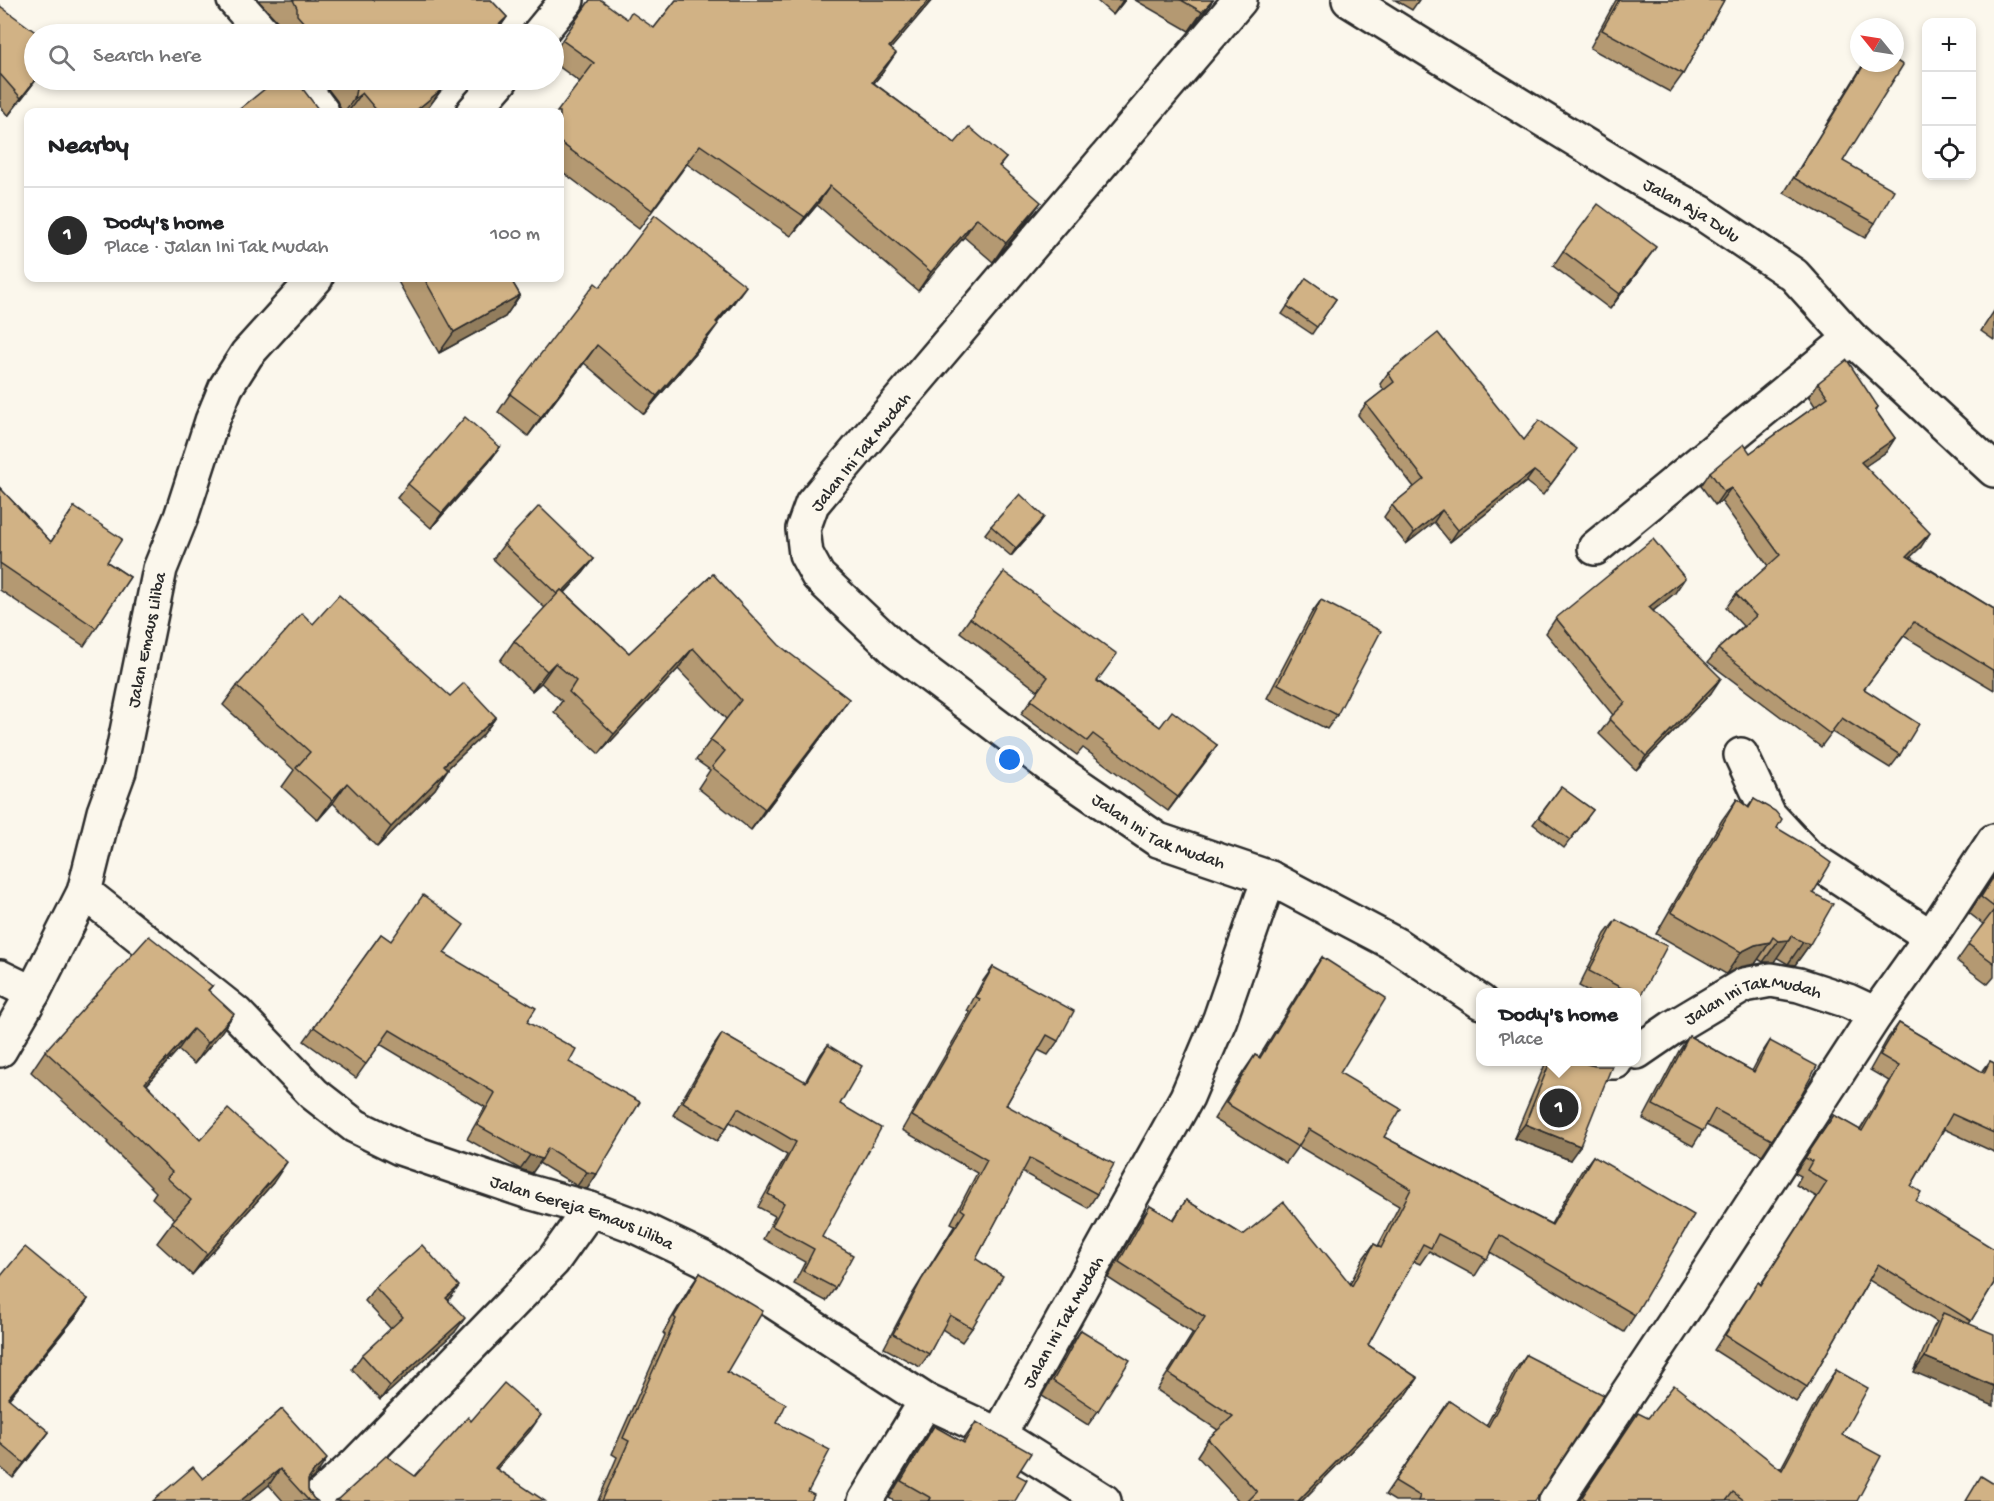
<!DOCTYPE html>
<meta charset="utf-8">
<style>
body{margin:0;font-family:"Gochi Hand",sans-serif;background:#f2f2f2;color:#202124}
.controls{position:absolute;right:18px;top:18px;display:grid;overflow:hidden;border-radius:12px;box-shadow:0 3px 9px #0003}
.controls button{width:54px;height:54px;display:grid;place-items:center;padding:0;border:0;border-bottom:2px solid #e0e0e0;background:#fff;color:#202124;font:30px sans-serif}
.compass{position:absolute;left:1850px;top:18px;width:54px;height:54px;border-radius:50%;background:#fff;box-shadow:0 3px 9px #0003;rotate:300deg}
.you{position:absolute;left:1010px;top:760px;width:21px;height:21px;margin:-15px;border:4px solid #fff;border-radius:50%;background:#1a73e8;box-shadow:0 0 0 9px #1a73e833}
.badge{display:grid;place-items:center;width:39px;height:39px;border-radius:50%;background:#2b2b2b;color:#fff;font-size:20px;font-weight:700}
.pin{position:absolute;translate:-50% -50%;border:3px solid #fff;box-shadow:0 2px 6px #0006}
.popup{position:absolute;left:1476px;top:988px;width:165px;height:78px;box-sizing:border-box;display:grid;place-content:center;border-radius:12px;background:#fff;filter:drop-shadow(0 2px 4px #0005);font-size:20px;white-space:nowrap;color:#757577}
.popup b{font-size:22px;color:#202124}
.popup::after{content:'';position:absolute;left:50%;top:100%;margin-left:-12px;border:12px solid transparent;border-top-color:#fff}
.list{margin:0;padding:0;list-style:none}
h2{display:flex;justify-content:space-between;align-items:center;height:78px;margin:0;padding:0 24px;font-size:26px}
h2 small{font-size:20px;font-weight:400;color:#757577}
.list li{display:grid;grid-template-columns:39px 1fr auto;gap:18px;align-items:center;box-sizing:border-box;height:96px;padding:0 24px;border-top:2px solid #e0e0e0}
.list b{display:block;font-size:22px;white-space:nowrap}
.list p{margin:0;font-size:20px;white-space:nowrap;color:#757577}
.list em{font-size:20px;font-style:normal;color:#757577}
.icon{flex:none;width:33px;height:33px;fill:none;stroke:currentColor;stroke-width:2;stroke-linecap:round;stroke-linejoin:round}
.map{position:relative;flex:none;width:1994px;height:1501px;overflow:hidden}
.search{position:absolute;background:#fff;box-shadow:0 3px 9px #0003;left:24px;top:24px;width:540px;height:66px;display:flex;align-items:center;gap:15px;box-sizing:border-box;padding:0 21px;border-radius:33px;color:#757577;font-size:22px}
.panel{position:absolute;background:#fff;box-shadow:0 3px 9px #0003;left:24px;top:108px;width:540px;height:174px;border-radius:12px}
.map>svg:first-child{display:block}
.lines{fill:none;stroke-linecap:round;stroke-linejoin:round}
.minor-casing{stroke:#2b2b2b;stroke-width:38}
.minor{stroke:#fbf7ec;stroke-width:33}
.wall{fill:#b49972;stroke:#2b2b2b;stroke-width:1.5}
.shaded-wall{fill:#927d5d;stroke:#2b2b2b;stroke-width:1.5}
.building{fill:#d1b285;stroke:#2b2b2b;stroke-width:1.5}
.labels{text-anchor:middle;stroke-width:5;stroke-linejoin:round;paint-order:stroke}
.street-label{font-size:18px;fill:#2b2b2b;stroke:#fbf7ec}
</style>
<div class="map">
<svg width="1994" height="1501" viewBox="0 0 1994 1501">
<rect width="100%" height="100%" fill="#fbf7ec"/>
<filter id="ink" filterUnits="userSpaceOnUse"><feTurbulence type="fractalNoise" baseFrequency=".0167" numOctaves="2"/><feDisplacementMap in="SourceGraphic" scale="12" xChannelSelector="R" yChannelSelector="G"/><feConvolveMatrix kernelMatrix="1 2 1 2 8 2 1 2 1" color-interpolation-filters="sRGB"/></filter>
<g filter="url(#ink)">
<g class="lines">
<g class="minor-casing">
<g id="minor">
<path d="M234 0 264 34"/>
<path id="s1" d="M1240 0 832 480 812 504 803 529 806 554 818 576 895 649 1050 766 1158 840 1270 878"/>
<path id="s2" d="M1349 0 1431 51 1642 180 1702 213 1794 275 1851 338 1994 470"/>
<path d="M539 34 567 0"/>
<path d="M298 80 322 112"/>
<path d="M473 112 501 80"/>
<path d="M1595 548 1851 338"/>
<path d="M1741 755 1769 815 1807 856 1931 937"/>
<path id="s3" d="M84 892 236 1013 314 1094 355 1126 400 1148 529 1192 590 1209 633 1225 702 1258 776 1303 926 1401 999 1435 1104 1501"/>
<path id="s4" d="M0 977 33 993 84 892 104 812 119 771 160 569 181 517 212 421 226 387 247 354 316 278"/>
<path d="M0 1050 33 993"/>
<path id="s5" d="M1637 1052 1672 1028 1744 985 1771 980 1799 985 1848 1001 1876 1014"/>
<path d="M1585 1062H1615"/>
<path id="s6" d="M999 1435 1187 1097 1220 1019 1262 898 1270 878 1395 944 1481 1002"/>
<path d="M315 1501 357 1463 553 1261 590 1209"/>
<path d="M865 1501 926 1401"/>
<path d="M1556 1501 1703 1280 1876 1014 1931 937 1994 841"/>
</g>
</g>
<use href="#minor" class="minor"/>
</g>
<g class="wall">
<path d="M258 0H491L507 17 495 34H282V30L278 22Z"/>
<path d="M590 0 627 19 654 28 676 0H932L891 48 883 72 874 83 955 143 1006 158 999 167 1027 221 993 262 964 237 918 291 817 205 791 236 687 164 639 229 560 170V112L580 82 554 63V52Z"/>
<path d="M1096 0H1125L1113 15Z"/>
<path d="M1135 0H1213L1200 18 1189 31Z"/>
<path d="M1395 0H1419L1412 10Z"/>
<path d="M1616 0H1724L1683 74 1670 92 1590 48Z"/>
<path d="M0 6 34 80H36L8 116 0 106Z"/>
<path d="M1864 63H1895L1843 161 1875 223 1865 238 1784 193Z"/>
<path d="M321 80H449L440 88 442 89 425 112H340L341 110 337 101Z"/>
<path d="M1563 251 1645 262 1610 309 1553 266Z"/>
<path d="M396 278H510L520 295 505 317 439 353Z"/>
<path d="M1306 278 1336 299 1312 334 1282 314Z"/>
<path d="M600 287 733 304 717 323 705 342 644 414 584 363 528 436 498 412 510 394Z"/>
<path d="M1994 311V340L1981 331Z"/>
<path d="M1388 373 1524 440 1569 460 1543 495 1526 482 1450 542 1434 522 1406 544 1384 517 1392 505 1414 487 1358 415 1366 404 1384 390 1380 384Z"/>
<path d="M1818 383 1878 407 1876 411 1895 438 1886 452 1865 466 1921 547 1910 557 1994 609V690L1904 636 1864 689 1900 755 1890 768 1832 732 1821 747 1708 662 1718 649 1743 626 1726 608 1736 594 1768 566 1721 501 1715 505 1701 486 1710 472 1750 453 1815 406 1809 397Z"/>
<path d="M500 447 489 462 431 528 397 498 408 484Z"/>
<path d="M0 488 51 542 74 507 107 562 130 577 84 646 0 590Z"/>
<path d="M1039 524 1011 556 985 534 991 526Z"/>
<path d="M504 544 594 559 583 573 565 593 629 653 713 574 835 719 751 830 698 788 710 770 696 760 726 719 678 669 599 754 554 712 562 701 541 683 532 691 500 661 514 641 545 608 493 559Z"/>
<path d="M1675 593 1653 611 1711 693 1636 770 1599 734 1613 715 1546 633 1556 618Z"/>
<path d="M1321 600 1337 715 1327 729 1267 698 1311 614Z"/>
<path d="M970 618 1098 681 1160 727 1217 745 1168 811 1083 748 1077 755 1021 714 1038 691 960 632Z"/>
<path d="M313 624 450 696 496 717 482 736 448 768 435 789 377 847 333 803 318 820 282 787 294 770 223 705 237 686Z"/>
<path d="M1561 787 1593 810 1564 848 1533 824Z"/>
<path d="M1737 799 1748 807 1754 799 1777 828 1813 893 1810 944 1795 965 1788 964 1776 957 1774 962H1763L1758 959 1755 964 1740 967 1726 974 1656 934 1722 820Z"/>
<path d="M1994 875V977L1988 984 1957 961 1983 924 1969 913Z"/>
<path d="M1616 920 1640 997 1637 1002V993H1592L1579 986 1605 934Z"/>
<path d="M381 934 391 941 444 953 527 1022 569 1062 597 1174 587 1189 577 1186 539 1163 532 1173 520 1169 467 1139 485 1107 380 1044 356 1078 304 1041Z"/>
<path d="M1322 957 1340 1073 1384 1137 1551 1224 1581 1172 1593 1156 1635 1315 1624 1332 1490 1252 1475 1276 1429 1251 1420 1264 1413 1261 1368 1345 1418 1378 1407 1394 1302 1501H1239L1197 1456 1208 1439 1218 1430 1157 1390 1193 1333 1108 1278 1139 1222 1150 1206 1173 1220 1186 1200 1243 1235 1350 1284 1362 1260 1374 1244 1378 1246 1399 1206 1298 1146 1286 1163 1214 1119 1244 1071 1255 1055 1259 1057 1310 974Z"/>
<path d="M993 967 1058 1041 1048 1055 1038 1050 1006 1105 1097 1194 1088 1208 1022 1172 976 1259 972 1328 962 1342 942 1329 929 1354 920 1367 884 1348 913 1293 955 1225 951 1223 977 1173 902 1130 970 1012 967 1011 983 981Z"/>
<path d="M212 986 208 991 220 1034 194 1064 178 1050 147 1085 200 1140 273 1183 192 1275 157 1243 175 1219 152 1198 156 1192 107 1143 108 1142 31 1072 45 1051Z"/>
<path d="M1899 1023 1982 1072 1990 1061 1994 1063V1152L1944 1129 1911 1186 1916 1201 1994 1283 1969 1324 1914 1372 1933 1328 1937 1322 1869 1280 1807 1387 1796 1402 1714 1350 1758 1282 1761 1284 1817 1197 1796 1185 1801 1176 1795 1173 1834 1115 1860 1130 1889 1081 1870 1070 1888 1038Z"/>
<path d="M722 1034 805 1082 818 1058 828 1045 840 1104 822 1237 835 1288 826 1301 794 1284 805 1262 763 1239 775 1216 758 1207 787 1155 730 1122 717 1141 673 1115 713 1047Z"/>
<path d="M1689 1036 1752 1071 1760 1056 1770 1041 1772 1140 1762 1155 1706 1125 1693 1146 1643 1119 1679 1051Z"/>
<path d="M1546 1062H1584L1570 1160 1514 1138Z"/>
<path d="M700 1273 727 1372 777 1423 811 1501H598L617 1457 612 1454 665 1335 663 1333 689 1289Z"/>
<path d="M0 1277 88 1299 78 1314 9 1399 49 1432 13 1478 0 1467Z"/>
<path d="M375 1287 449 1301 455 1332 380 1400 352 1369 362 1355 391 1329 365 1301Z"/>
<path d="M1081 1330 1098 1411 1088 1425 1042 1396 1071 1345Z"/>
<path d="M1526 1355 1535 1501H1395L1385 1495 1449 1401 1486 1426 1516 1369Z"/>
<path d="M1836 1370 1842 1435 1857 1501H1579L1628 1427 1648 1418 1781 1468 1826 1384Z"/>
<path d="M282 1409 316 1475 308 1482V1490L313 1498 317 1501H283L269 1485 249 1501H153L203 1479Z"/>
<path d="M976 1422 1017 1475 1015 1501H894L889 1498 922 1443 934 1426 962 1442Z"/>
</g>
<g class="shaded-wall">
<path d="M929 0H932L876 66 889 47Z"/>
<path d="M1123 0H1125L1113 15Z"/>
<path d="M1213 0 1200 18 1189 31 1202 12Z"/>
<path d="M507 17 495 34H489Z"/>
<path d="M896 53 883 72 859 100 872 82Z"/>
<path d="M35 80H36L8 116 21 98Z"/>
<path d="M441 80H449L422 105 437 84Z"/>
<path d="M442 89 425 112H414Z"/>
<path d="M362 93 348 112H344L354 99Z"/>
<path d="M830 186 817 205 791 236 805 217Z"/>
<path d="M1041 202 1027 221 993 262 1006 243Z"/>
<path d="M977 218 964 237 918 291 931 272Z"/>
<path d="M1656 247 1645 262 1610 309 1620 294Z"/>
<path d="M746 286 733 304 703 340 716 322Z"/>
<path d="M520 295 505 317 439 353 454 332Z"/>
<path d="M718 324 705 342 644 414 657 396Z"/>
<path d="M597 345 584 363 528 436 541 417Z"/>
<path d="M1895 438 1886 452 1851 476 1861 462Z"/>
<path d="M500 447 489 462 431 528 442 513Z"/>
<path d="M1534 471 1526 482 1450 542 1458 530Z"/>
<path d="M1731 488 1721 501 1715 505 1724 492Z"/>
<path d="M1442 510 1434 522 1406 544 1414 533Z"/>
<path d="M1044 517 1039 524 1011 556 1016 548Z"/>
<path d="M1930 533 1921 547 1898 569 1907 556Z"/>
<path d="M594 559 583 573 548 610 558 596Z"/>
<path d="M1685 578 1675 593 1639 622 1649 607Z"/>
<path d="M693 648 678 669 599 754 614 734Z"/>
<path d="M555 663 541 683 532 691 547 671Z"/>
<path d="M1721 678 1711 693 1636 770 1646 756Z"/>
<path d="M849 699 835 719 751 830 765 809Z"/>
<path d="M496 717 482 736 430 785 444 765Z"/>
<path d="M1217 745 1207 760 1168 811 1178 797Z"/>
<path d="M448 769 435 789 377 847 391 827Z"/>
<path d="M347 783 333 803 318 820 332 800Z"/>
<path d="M1789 940 1774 962H1763L1778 941Z"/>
<path d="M1770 942 1755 964 1740 967 1726 974 1741 952 1755 945Z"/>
<path d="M1803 942 1810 944 1795 965 1788 964Z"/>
<path d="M234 1014 220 1034 194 1064 208 1043Z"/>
<path d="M193 1029 178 1050 130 1103 145 1083Z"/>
<path d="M1525 1124 1580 1146 1570 1160 1514 1138Z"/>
<path d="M530 1155 542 1159 532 1173 520 1169Z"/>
<path d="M287 1162 273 1183 192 1275 207 1254Z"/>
<path d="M587 1172 597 1174 587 1189 577 1186Z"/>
<path d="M459 1286 449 1300 446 1298Z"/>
<path d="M88 1299 78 1314 0 1409 8 1398Z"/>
<path d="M465 1318 455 1332 380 1400 390 1386Z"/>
<path d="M1925 1357 1994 1386V1406L1914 1372Z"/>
<path d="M1418 1378 1407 1394 1302 1501H1298Z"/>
<path d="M541 1415 530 1431 484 1484 495 1468Z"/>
<path d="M49 1432 38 1447 13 1478 24 1463Z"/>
<path d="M327 1459 316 1475 302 1487 314 1471Z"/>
<path d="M280 1469 269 1485 249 1501H240Z"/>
</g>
<g class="building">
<path d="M293 0H491L507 17 489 34H305L299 27 304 23 297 15V8Z"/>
<path d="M590 0H601L627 19 631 12 654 28 676 0H929L889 47 896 53 872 82 955 143 969 127 1006 158 999 166 1041 202 1006 243 977 218 931 272 830 186 805 217 700 145 652 210 560 142V112H557L594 63 562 40Z"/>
<path d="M1181 0H1213L1202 12Z"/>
<path d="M1619 0H1724L1683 74 1602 30Z"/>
<path d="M0 6 38 34H34L35 80 21 98 0 74Z"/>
<path d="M1895 60 1903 65 1843 161 1894 190 1875 223 1794 178 1865 63H1895Z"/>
<path d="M276 80H296L318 109 323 112H236Z"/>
<path d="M352 80H441L437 84 442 89 414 112H406L404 111 402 112H378L362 93 354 99 356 89Z"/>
<path d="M1598 204 1656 247 1620 294 1563 251Z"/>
<path d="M655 215 746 286 716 322 718 324 657 396 597 345 541 417 510 394 595 283 600 287Z"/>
<path d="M424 278H510L520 295 454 332Z"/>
<path d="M1306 278 1336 299 1317 327 1287 306Z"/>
<path d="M1438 333 1524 440 1539 420 1577 449 1551 484 1534 471 1458 530 1442 510 1414 533 1392 505 1424 479 1366 404 1394 382 1388 373Z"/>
<path d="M1847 360 1878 407 1875 410 1895 438 1861 462 1930 533 1907 556 1994 609V671L1914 622 1864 689 1919 724 1900 755 1842 718 1830 734 1718 649 1756 616 1736 594 1780 555 1731 488 1724 492 1710 472 1744 444 1750 453 1828 397 1818 383Z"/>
<path d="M465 417 500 447 442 513 408 484Z"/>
<path d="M0 488 51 542 74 507 122 539 107 562 130 577 96 628 0 563Z"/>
<path d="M1020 494 1044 517 1016 548 991 526Z"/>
<path d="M539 506 594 559 563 591 561 590 557 594 504 544Z"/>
<path d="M1653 539 1685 578 1649 607 1721 678 1646 756 1609 719 1625 703 1556 618Z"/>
<path d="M1004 572 1117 654 1097 681 1160 727 1172 711 1217 745 1178 797 1093 734 1087 741 1031 700 1048 677 970 618Z"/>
<path d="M713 574 779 645 849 699 765 809 712 767 725 751 710 740 741 700 693 648 614 734 569 692 576 681 555 663 547 671 514 641 561 590 629 653Z"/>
<path d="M339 595 450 696 464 683 496 717 444 765 448 769 391 827 347 783 332 800 296 768 310 752 237 686 302 613 313 624Z"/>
<path d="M1321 600 1381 631 1337 715 1278 684Z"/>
<path d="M1561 787 1593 810 1570 840 1539 817Z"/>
<path d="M1737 799 1749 808 1754 799 1775 811 1782 819 1777 828 1807 846 1831 863 1813 893 1833 904 1810 944 1803 942 1791 936 1789 940 1778 941 1773 937 1770 942 1755 945 1741 952 1671 912Z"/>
<path d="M1994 876V907L1981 897Z"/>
<path d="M423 895 464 925 444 953 536 1008 527 1022 576 1049 569 1062 640 1102 597 1174 587 1172 548 1148 542 1159 530 1155 477 1125 495 1093 390 1030 366 1064 314 1027 381 934 391 941Z"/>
<path d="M1994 910V963L1968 944Z"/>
<path d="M1616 920 1667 946 1640 997 1637 995V993H1631L1589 971Z"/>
<path d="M149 936 212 986 208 990 234 1014 208 1043 193 1029 145 1083 200 1140 228 1109 287 1162 207 1254 172 1222 191 1200 167 1178 172 1172 122 1123 123 1122 45 1051Z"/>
<path d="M1322 957 1386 998 1340 1073 1401 1109 1384 1137 1552 1225 1593 1156 1694 1215 1635 1315 1500 1235 1487 1259 1438 1234 1431 1248 1423 1244 1368 1345 1418 1378 1298 1501H1248L1257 1492 1208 1439 1233 1416 1169 1374 1205 1317 1119 1262 1150 1206 1174 1220 1186 1200 1243 1235 1284 1202 1352 1286 1374 1244 1381 1248 1411 1189 1309 1129 1298 1147 1226 1103 1255 1055 1260 1058Z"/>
<path d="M993 967 1074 1011 1058 1041 1047 1035 1006 1105 1114 1164 1097 1194 1030 1158 976 1259 1003 1276 972 1328 950 1315 929 1354 893 1334 922 1279 965 1212 961 1209 987 1160 912 1116 980 999 976 997Z"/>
<path d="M1899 1023 1984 1073 1990 1061 1994 1063V1133L1952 1114 1911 1186 1921 1192 1916 1201 1994 1249V1283L1971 1321 1878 1264 1807 1387 1725 1335 1758 1282 1761 1285 1827 1182 1807 1170 1812 1161 1805 1158 1834 1115 1862 1131 1899 1066 1880 1055Z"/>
<path d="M722 1034 806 1082 828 1045 862 1066 840 1104 881 1128 822 1237 853 1255 835 1288 803 1271 814 1249 772 1226 784 1203 768 1194 796 1142 738 1108 726 1128 683 1102Z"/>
<path d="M1689 1036 1754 1072 1770 1041 1817 1066 1801 1095 1772 1140 1715 1109 1703 1131 1653 1105Z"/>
<path d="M1550 1062H1584L1587 1064 1595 1066H1612L1580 1146 1525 1124Z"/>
<path d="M422 1245 459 1286 446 1298 465 1318 390 1386 362 1355 403 1317 375 1287Z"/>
<path d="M25 1247 88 1299 8 1398 49 1432 24 1463 0 1443V1277Z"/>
<path d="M700 1273 763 1311 727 1372 786 1404 777 1423 830 1450 808 1492 814 1495 811 1501H602L629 1441 623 1438 676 1319 674 1317Z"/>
<path d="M1943 1313 1994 1334V1386L1925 1357Z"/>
<path d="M1081 1330 1130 1360 1098 1411 1053 1381Z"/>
<path d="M1526 1355 1604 1395 1535 1501H1418L1420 1496 1395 1481 1449 1401 1488 1427Z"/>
<path d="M1836 1370 1868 1388 1842 1435 1881 1456 1857 1501H1745L1733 1492 1726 1501H1588L1582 1497 1638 1413 1648 1418 1674 1385 1782 1470Z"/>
<path d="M504 1383 541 1415 495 1468 545 1501H334L339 1499 386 1456 415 1476 468 1417 471 1421Z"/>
<path d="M282 1409 327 1459 314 1471 308 1480V1490L313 1498 317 1501H309L280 1469 240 1501H153L193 1467 203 1479Z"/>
<path d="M976 1422 1031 1453 1017 1475 1027 1480 1015 1501H929L931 1498 901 1481 934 1426 964 1443Z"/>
<path d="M1981 1476 1994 1484V1501H1966Z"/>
</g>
</g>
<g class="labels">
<g class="street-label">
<text dy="6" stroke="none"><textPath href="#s2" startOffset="402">Jalan Aja Dulu</textPath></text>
<text transform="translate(860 451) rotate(-51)" y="6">Jalan Ini Tak Mudah</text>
<text dy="6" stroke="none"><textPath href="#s4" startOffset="410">Jalan Emaus Liliba</textPath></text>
<text dy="6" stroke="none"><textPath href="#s1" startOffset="1166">Jalan Ini Tak Mudah</textPath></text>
<text dy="6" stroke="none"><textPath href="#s5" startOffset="132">Jalan Ini Tak Mudah</textPath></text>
<text dy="6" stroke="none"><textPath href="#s3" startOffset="602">Jalan Gereja Emaus Liliba</textPath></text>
<text dy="6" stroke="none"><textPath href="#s6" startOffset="130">Jalan Ini Tak Mudah</textPath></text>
</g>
</g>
</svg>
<div class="controls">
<button>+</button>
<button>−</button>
<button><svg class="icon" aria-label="locate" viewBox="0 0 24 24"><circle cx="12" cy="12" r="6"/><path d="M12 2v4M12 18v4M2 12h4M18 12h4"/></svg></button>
</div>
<svg class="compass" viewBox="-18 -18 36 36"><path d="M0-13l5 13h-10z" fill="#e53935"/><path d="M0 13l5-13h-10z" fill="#757577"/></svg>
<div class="you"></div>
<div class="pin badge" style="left:1559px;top:1108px">1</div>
<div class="popup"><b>Dody's home</b>Place</div>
<div class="search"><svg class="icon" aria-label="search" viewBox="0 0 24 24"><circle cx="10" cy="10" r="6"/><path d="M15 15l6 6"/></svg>Search here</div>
<section class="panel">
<h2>Nearby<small></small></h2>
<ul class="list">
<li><span class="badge">1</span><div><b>Dody's home</b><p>Place · Jalan Ini Tak Mudah</p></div><em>100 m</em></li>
</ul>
</section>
</div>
